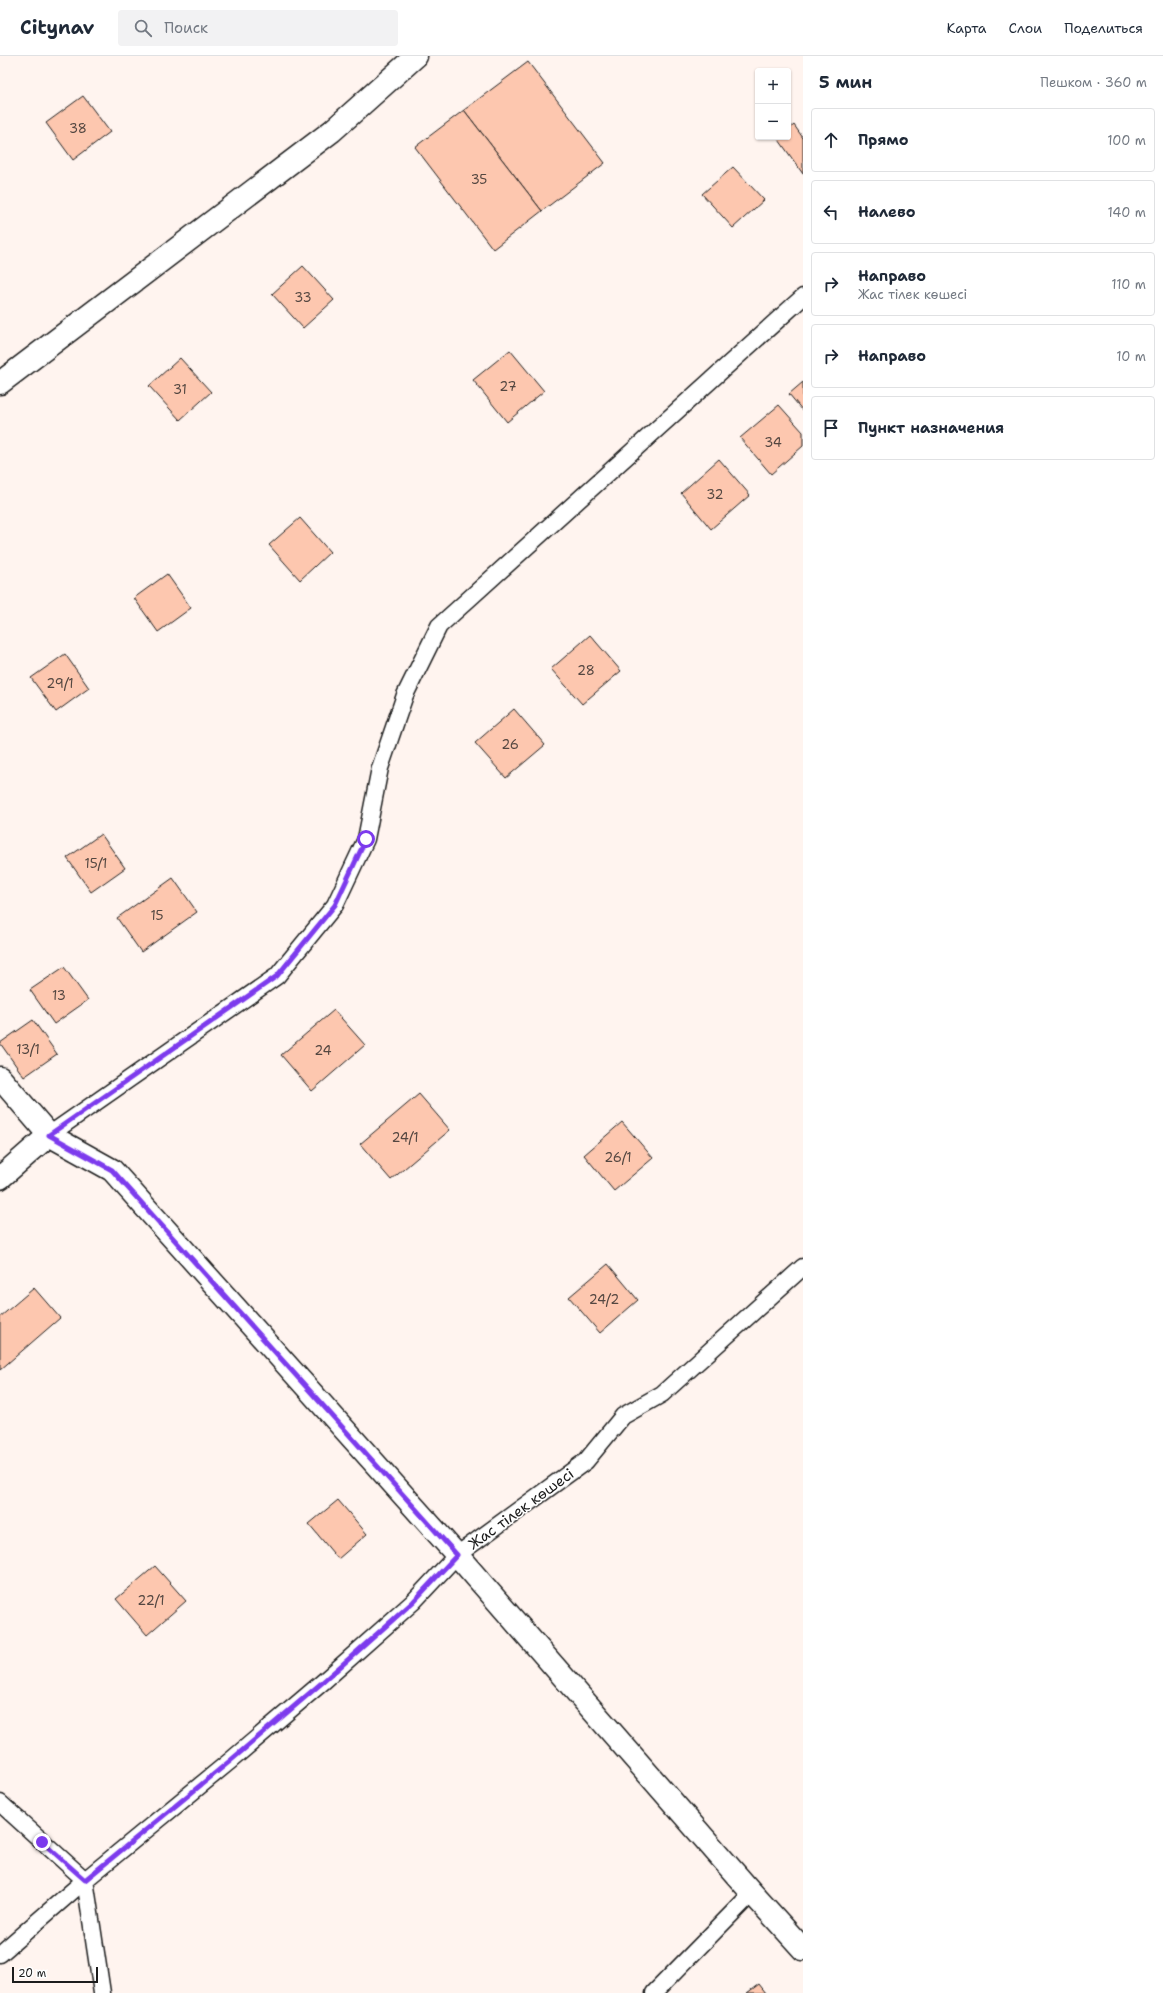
<!DOCTYPE html>
<html lang="ru">
<meta charset="utf-8">
<style>
body{margin:0;font-family:"Shantell Sans",sans-serif;background:#f2f2f3;color:#1f2937}
.controls{position:absolute;right:12px;top:12px;display:grid;overflow:hidden;border-radius:4px;box-shadow:0 1px 3px #0004}
.controls button{width:36px;height:36px;display:grid;place-items:center;padding:0;border:0;border-bottom:1px solid #e0e1e3;background:#fff;color:#1f2937;font:20px sans-serif}
.scale{position:absolute;left:12px;bottom:10px;width:86px;box-sizing:border-box;padding-left:4px;border:2px solid #1c1c1c;border-top:0;font-size:11px;line-height:14px;white-space:nowrap;color:#1c1c1c;-webkit-text-stroke:3px #fff;paint-order:stroke}
.stop{position:absolute;width:12px;height:12px;margin:-9px;border:3px solid #7c3aed;border-radius:50%;background:#fff}
.stop.end{background:#7c3aed;border-color:#fff;box-shadow:0 1px 4px #0008}
.list{margin:0;padding:0;list-style:none}
h2{display:flex;justify-content:space-between;align-items:center;height:52px;margin:0;padding:0 16px;font-size:17px}
h2 small{font-size:13px;font-weight:400;color:#747a83}
.list li{display:grid;grid-template-columns:26px 1fr auto;gap:12px;align-items:center;box-sizing:border-box;height:64px;margin:0 8px 8px;padding:0 8px;border:1px solid #e0e1e3;border-radius:4px}
.list b{display:block;font-size:15px;white-space:nowrap}
.list p{margin:0;font-size:13px;white-space:nowrap;color:#747a83}
.list em{font-size:13px;font-style:normal;color:#747a83}
.icon{flex:none;width:22px;height:22px;fill:none;stroke:currentColor;stroke-width:2;stroke-linecap:round;stroke-linejoin:round}
.map{position:relative;flex:none;width:803px;height:1937px;overflow:hidden}
header{display:flex;align-items:center;gap:24px;box-sizing:border-box;height:56px;padding:0 20px;background:#fff;border-bottom:1px solid #e0e1e3}
header strong{font-size:19px}
nav{display:flex;gap:22px;margin-inline-start:auto;font-size:14px}
.search{width:280px;height:36px;background:#f2f2f3;display:flex;align-items:center;gap:10px;box-sizing:border-box;padding:0 14px;border-radius:4px;color:#747a83;font-size:15px}
main{display:flex}
aside{flex:1;background:#fff}
.map>svg:first-child{display:block}
.building{fill:#fdc7af;stroke:#1c1c1c}
.lines{fill:none;stroke-linecap:round;stroke-linejoin:round}
.service-casing{stroke:#1c1c1c;stroke-width:19}
.minor-casing{stroke:#1c1c1c;stroke-width:25}
.service{stroke:#fff;stroke-width:16}
.minor{stroke:#fff;stroke-width:22}
.route{stroke:#7c3aed;stroke-width:5}
.labels{text-anchor:middle;stroke-width:3;stroke-linejoin:round;paint-order:stroke}
.number-label{font-size:13px;fill:#544741}
.street-label{font-size:15px;fill:#1c1c1c;stroke:#fff}
</style>
<header>
<strong>Citynav</strong>
<div class="search"><svg class="icon" aria-label="search" viewBox="0 0 24 24"><circle cx="10" cy="10" r="6"/><path d="M15 15l6 6"/></svg>Поиск</div>
<nav><a>Карта</a><a>Слои</a><a>Поделиться</a></nav>
</header>
<main>
<div class="map">
<svg width="803" height="1937" viewBox="0 0 803 1937">
<rect width="100%" height="100%" fill="#fff4ef"/>
<filter id="ink" filterUnits="userSpaceOnUse"><feTurbulence type="fractalNoise" baseFrequency=".025" numOctaves="2"/><feDisplacementMap in="SourceGraphic" scale="8" xChannelSelector="R" yChannelSelector="G"/><feConvolveMatrix kernelMatrix="1 2 1 2 8 2 1 2 1" color-interpolation-filters="sRGB"/></filter>
<g filter="url(#ink)">
<g class="building">
<path d="M528 6 605 107 542 155 464 54Z"/>
<path d="M83 40 110 76 73 104 46 67Z"/>
<path d="M464 54 542 155 493 193 415 91Z"/>
<path d="M794 69 803 82V118L777 81H788V74Z"/>
<path d="M733 111 764 144 733 172 702 138Z"/>
<path d="M303 210 334 244 303 272 272 238Z"/>
<path d="M510 294 544 335 507 366 473 324Z"/>
<path d="M180 302 211 336 180 364 149 330Z"/>
<path d="M803 326V355L789 338Z"/>
<path d="M779 349 803 376V390L771 418 740 382Z"/>
<path d="M719 403 750 439 711 473 681 437Z"/>
<path d="M300 462 330 496 300 524 269 489Z"/>
<path d="M167 518 191 552 158 576 134 542Z"/>
<path d="M590 579 621 615 582 648 551 613Z"/>
<path d="M65 598 89 632 56 656 31 622Z"/>
<path d="M514 653 545 689 506 722 475 687Z"/>
<path d="M101 778 125 812 91 836 67 802Z"/>
<path d="M173 822 197 856 141 896 117 862Z"/>
<path d="M64 911 88 944 54 968 30 934Z"/>
<path d="M334 954 365 989 312 1035 281 999Z"/>
<path d="M33 964 57 998 24 1021 0 987Z"/>
<path d="M419 1038 450 1074 391 1124 360 1088Z"/>
<path d="M622 1066 653 1102 614 1135 584 1099Z"/>
<path d="M608 1208 638 1244 600 1277 569 1241Z"/>
<path d="M34 1232 60 1262 0 1314V1261Z"/>
<path d="M338 1444 367 1478 338 1503 309 1468Z"/>
<path d="M155 1510 186 1545 147 1579 116 1543Z"/>
<path d="M759 1928 766 1937H747Z"/>
</g>
<g class="lines">
<g class="service-casing">
<g id="service">
<path d="M49 1079 277 920 335 849 366 783 380 712 405 639 439 570 803 241"/>
<path d="M0 1747 85 1824 102 1937"/>
<path d="M0 1898 85 1824 230 1705 324 1625 413 1546 457 1499 586 1405 623 1360 662 1338 803 1211"/>
<path d="M654 1937 752 1837"/>
</g>
</g>
<g class="minor-casing">
<g id="minor">
<path d="M0 327 332 75 416 0"/>
<path d="M0 1022 49 1079 112 1114 457 1499 752 1837 803 1893"/>
<path d="M0 1122 49 1079"/>
</g>
</g>
<use href="#service" class="service"/>
<use href="#minor" class="minor"/>
</g>
</g>
<g class="lines" filter="url(#ink)">
<path class="route" d="M42 1786 85 1824 230 1705 324 1625 413 1546 457 1499 112 1114 49 1079 277 920 335 849 366 783"/>
</g>
<g class="labels">
<g class="number-label">
<text x="78" y="77">38</text>
<text x="479" y="128">35</text>
<text x="303" y="246">33</text>
<text x="508" y="335">27</text>
<text x="180" y="338">31</text>
<text x="773" y="391">34</text>
<text x="715" y="443">32</text>
<text x="586" y="619">28</text>
<text x="60" y="632">29/1</text>
<text x="510" y="693">26</text>
<text x="96" y="812">15/1</text>
<text x="157" y="864">15</text>
<text x="59" y="944">13</text>
<text x="28" y="998">13/1</text>
<text x="323" y="999">24</text>
<text x="405" y="1086">24/1</text>
<text x="618" y="1106">26/1</text>
<text x="604" y="1248">24/2</text>
<text x="151" y="1549">22/1</text>
</g>
<g class="street-label">
<text transform="translate(521 1453) rotate(-36)" y="5">Жас тілек көшесі</text>
</g>
</g>
</svg>
<div class="controls">
<button>+</button>
<button>−</button>
</div>
<div class="scale">20 m</div>
<div class="stop" style="left:366px;top:783px"></div>
<div class="stop end" style="left:42px;top:1786px"></div>
</div>
<aside>
<h2>5 мин<small>Пешком · 360 m</small></h2>
<ul class="list">
<li><svg class="icon" aria-label="ahead" viewBox="0 0 24 24"><path d="M12 20V5M6 11l6-6 6 6"/></svg><div><b>Прямо</b></div><em>100 m</em></li>
<li><svg class="icon" aria-label="left" viewBox="0 0 24 24"><path d="M17 20v-9H6M10 6l-5 5 5 5"/></svg><div><b>Налево</b></div><em>140 m</em></li>
<li><svg class="icon" aria-label="right" viewBox="0 0 24 24"><path d="M7 20v-9h11M14 6l5 5-5 5"/></svg><div><b>Направо</b><p>Жас тілек көшесі</p></div><em>110 m</em></li>
<li><svg class="icon" aria-label="right" viewBox="0 0 24 24"><path d="M7 20v-9h11M14 6l5 5-5 5"/></svg><div><b>Направо</b></div><em>10 m</em></li>
<li><svg class="icon" aria-label="arrive" viewBox="0 0 24 24"><path d="M6 21V4h12l-3 4 3 4H6"/></svg><div><b>Пункт назначения</b></div></li>
</ul>
</aside>
</main>
